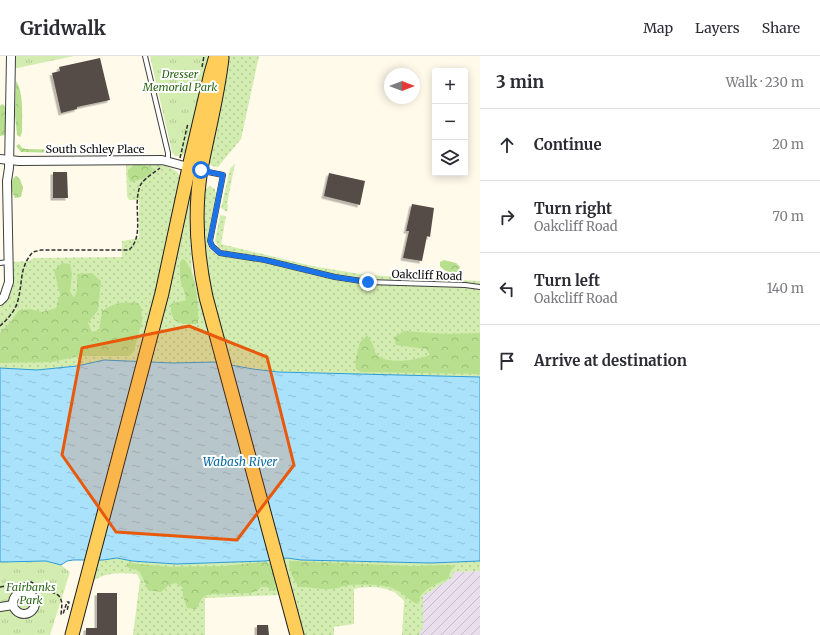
<!DOCTYPE html>
<meta charset="utf-8">
<style>
body{margin:0;font-family:Merriweather,serif;background:#f2f2f3;color:#2b2b33}
.controls{position:absolute;right:12px;top:12px;display:grid;overflow:hidden;border-radius:4px;box-shadow:0 2px 10px #0003}
.controls button{width:36px;height:36px;display:grid;place-items:center;padding:0;border:0;border-bottom:1px solid #e1e1e2;background:#fff;color:#2b2b33;font:20px sans-serif}
.compass{position:absolute;left:384px;top:12px;width:36px;height:36px;border-radius:50%;background:#fff;box-shadow:0 2px 10px #0003;rotate:90deg}
.stop{position:absolute;width:12px;height:12px;margin:-9px;border:3px solid #1a73e8;border-radius:50%;background:#fff}
.stop.end{background:#1a73e8;border-color:#fff;box-shadow:0 1px 4px #0008}
.list{margin:0;padding:0;list-style:none}
h2{display:flex;justify-content:space-between;align-items:center;height:52px;margin:0;padding:0 16px;font-size:17px}
h2 small{font-size:13px;font-weight:400;color:#7c7c81}
.list li{display:grid;grid-template-columns:26px 1fr auto;gap:12px;align-items:center;box-sizing:border-box;height:72px;padding:0 16px;border-top:1px solid #e1e1e2}
.list b{display:block;font-size:15px;white-space:nowrap}
.list p{margin:0;font-size:13px;white-space:nowrap;color:#7c7c81}
.list em{font-size:13px;font-style:normal;color:#7c7c81}
.icon{flex:none;width:22px;height:22px;fill:none;stroke:currentColor;stroke-width:2;stroke-linecap:round;stroke-linejoin:round}
.map{position:relative;flex:none;width:480px;height:579px;overflow:hidden}
header{display:flex;align-items:center;gap:24px;box-sizing:border-box;height:56px;padding:0 20px;background:#fff;border-bottom:1px solid #e1e1e2}
header strong{font-size:19px}
nav{display:flex;gap:22px;margin-inline-start:auto;font-size:14px}
main{display:flex}
aside{flex:1;background:#fff}
.map>svg:first-child{display:block}
.industrial{fill:url(#industrial-furrows)}
.grass{fill:url(#grass-dots)}
.forest{fill:url(#forest-crowns)}
.park{fill:url(#park-tufts)}
.water{fill:url(#water-ripples);stroke:#2a9dd9}
.building{fill:#554c47;filter:url(#shadow)}
.lines{fill:none;stroke-linecap:round;stroke-linejoin:round}
.service-casing{stroke:#3f3f3f;stroke-width:6}
.minor-casing{stroke:#3f3f3f;stroke-width:10}
.primary-casing{stroke:#1d1d1d;stroke-width:15}
.path{stroke:#2e2e2e;stroke-width:1.5;stroke-dasharray:4 2;stroke-linecap:butt}
.service{stroke:#fff;stroke-width:4}
.minor{stroke:#fff;stroke-width:8}
.primary{stroke:#ffcd5a;stroke-width:13}
.route{stroke:#1a73e8;stroke-width:5}
.marked{fill:#e8590c;fill-opacity:0.2;stroke:#e8590c;stroke-width:3;stroke-linejoin:round}
.labels{text-anchor:middle;stroke-width:4;stroke-linejoin:round;paint-order:stroke}
.park-label{font-size:11px;font-style:italic;fill:#2c6817;stroke:#fff}
.street-label{font-size:11px;fill:#0c0c0c;stroke:#fff}
.water-label{font-size:12px;font-style:italic;fill:#0b6ca7;stroke:#fff}
</style>
<header>
<strong>Gridwalk</strong>
<nav><a>Map</a><a>Layers</a><a>Share</a></nav>
</header>
<main>
<div class="map">
<svg width="480" height="579" viewBox="0 0 480 579">
<defs>
<pattern id="industrial-furrows" width="10" height="10" patternUnits="userSpaceOnUse"><rect width="10" height="10" fill="#e9deec"/><path d="M-1 1l2-2M0 10L10 0M9 11l2-2" fill="none" stroke="#c7bdc9"/></pattern>
<pattern id="grass-dots" width="8" height="8" patternUnits="userSpaceOnUse"><rect width="8" height="8" fill="#d3edb0"/><path d="M2 2h.1M6 6h.1" fill="none" stroke="#b4ca96" stroke-width="1.8" stroke-linecap="round"/></pattern>
<pattern id="forest-crowns" width="20" height="18" patternUnits="userSpaceOnUse"><rect width="20" height="18" fill="#b7df8e"/><path d="M2 6a3 3 0 1 1 6 0M12 15a3 3 0 1 1 6 0" fill="none" stroke="#9cbe79"/></pattern>
<pattern id="park-tufts" width="24" height="20" patternUnits="userSpaceOnUse"><rect width="24" height="20" fill="#d3edb0"/><path d="M3 7l-1-3M5 7V3M7 7l1-3M15 17l-1-3M17 17v-4M19 17l1-3" fill="none" stroke="#b4ca96"/></pattern>
<pattern id="water-ripples" width="26" height="14" patternUnits="userSpaceOnUse"><rect width="26" height="14" fill="#aae2fc"/><path d="M2 4q2-2 4 0t4 0M15 11q2-2 4 0t4 0" fill="none" stroke="#91c1d7"/></pattern>
<filter id="shadow"><feDropShadow dx="-2.5" dy="2.5" stdDeviation="0" flood-color="#0004"/></filter>
</defs>
<rect width="100%" height="100%" fill="#fffaea"/>
<path class="industrial" d="M480 515V579H420V575L423 573V540L452 521 453 516Z"/>
<g class="grass">
<path d="M229 0H259L241 83 218 111 212 110 209 107 208 102Z"/>
<path d="M128 107C143 107 176 106 181 122L164 202 137 305 104 304 77 310 37 314 0 312V247L11 206 29 205 34 202 122 201V185L139 182V144H129L127 140 126 110Z"/>
<path d="M235 107 227 148 228 149 227 156 221 152 230 113Z"/>
<path d="M210 130 215 133 216 138 208 180 207 187 210 194 220 200 263 205 333 223 366 228 464 231 480 233V321L278 316 232 309C224 281 214 252 209 223 204 194 203 164 205 134L208 131Z"/>
<path d="M191 131 189 158 192 214 217 307H173L150 306Z"/>
<path d="M220 159 226 160 221 188 312 210 366 219 480 225V228L370 223 342 220 254 200 224 195 219 192 215 185Z"/>
<path d="M117 502 132 505 176 508 271 504 281 539 205 542V579H133L140 524 137 518C122 517 106 516 93 525L98 504Z"/>
<path d="M284 502 301 504 431 507 480 505V515L453 516V521L423 540V573L420 575V579H402L404 545C401 542 397 538 394 536 382 530 366 530 354 533V568L334 571V579H304Z"/>
</g>
<g class="forest">
<path d="M16 25C24 36 22 63 22 76L20 81 17 79 15 59Z"/>
<path d="M2 48 5 50 7 73 5 79 0 80V50Z"/>
<path d="M19 88 22 92 26 93 69 94V96L64 97 21 96 16 90Z"/>
<path d="M134 109H145L153 112 152 117 142 123 131 126C128 122 127 119 128 114Z"/>
<path d="M16 120 20 123 23 132 21 141 15 142C11 134 8 126 16 120Z"/>
<path d="M183 203C196 212 199 253 198 268H183L174 264 171 256V248L186 244C185 237 184 233 181 227 179 220 180 213 180 206Z"/>
<path d="M444 204 456 207 460 211 458 216C450 217 445 216 440 210V206Z"/>
<path d="M62 207 70 208 72 218 70 235 74 242 77 234V218L92 217 101 225 98 254 88 267 92 276 99 274 102 255C116 246 121 246 138 247L141 251 142 266 134 295 129 300H79L52 306 0 307V277L12 264 19 254 30 253 42 256 56 252 60 238 54 215Z"/>
<path d="M404 275 446 278 480 277V318L361 316 356 313 355 306 360 286 367 279C369 282 371 284 372 287 374 291 374 296 377 299 387 309 418 304 430 299L426 293 396 289 394 281Z"/>
<path d="M291 505 411 510 451 509 454 511 451 514 448 523C440 526 426 532 421 539 419 543 421 545 417 548 408 544 403 536 394 533 384 528 362 528 351 529 344 529 337 533 330 533 320 534 310 531 299 531 293 523 289 515 289 506Z"/>
<path d="M264 506 271 508 276 533 274 535 267 531H261L257 535 250 537 209 538 202 542 196 553 187 552 183 540V532L176 527 169 529 161 536 148 534 139 514 131 513 126 510 128 507 172 511 223 510Z"/>
</g>
<g class="park">
<path d="M13 0H74L13 13Z"/>
<path d="M150 0H210L188 93 182 100H175L172 96Z"/>
<path d="M46 505 61 509 70 516 50 579H0V506Z"/>
</g>
<path class="water" d="M104 304 173 307 214 306 253 313 278 316 480 321V505L431 507 301 504 287 502 265 505 176 508 132 505 117 502 103 504H73L67 505 61 509 46 505 0 506V312L37 314 77 310Z"/>
<g class="building">
<path d="M100 2 110 44 77 51V53L61 57 52 17 60 15 59 11Z"/>
<path d="M53 116H67L68 142H53Z"/>
<path d="M329 117 365 125 360 149 324 140Z"/>
<path d="M412 148 434 152 430 181 427 180 422 205 403 202 409 175H406Z"/>
<path d="M97 537H117V579H86V572H97Z"/>
<path d="M257 569H268L269 579H257Z"/>
</g>
<g class="lines">
<g class="service-casing">
<g id="service">
<path d="M145 0 168 97V105"/>
<path d="M203 115 223 119 210 185 212 190 220 197 265 204 335 221 368 226 465 229 480 231"/>
<path d="M0 207 8 206"/>
</g>
</g>
<g class="minor-casing">
<g id="minor">
<path d="M0 103 19 105 162 104 192 112"/>
<path d="M0 245 4 241 9 226 7 125 9 112 11 0"/>
<circle cx="24" cy="547" r="11"/>
<path d="M0 551 13 549"/>
</g>
</g>
<g class="primary-casing">
<g id="primary">
<path d="M222 2C218 39 208 76 201 113 194 155 197 199 206 241L297 579"/>
<path d="M72 579 162 237 189 111 211 17 216 0"/>
</g>
</g>
<g class="path">
<path d="M202 11 204 0"/>
<path d="M180 102 188 67"/>
<path d="M0 270C7 264 16 254 18 244 23 226 19 211 33 196L41 194H129C146 179 131 148 141 128 145 122 155 116 160 112"/>
<path d="M0 531 31 526 58 539C63 544 62 550 61 558H63L67 546H69L67 555"/>
</g>
<use href="#service" class="service"/>
<use href="#minor" class="minor"/>
<use href="#primary" class="primary"/>
</g>
<g class="lines">
<path class="route" d="M201 114 223 119 210 185C212 191 215 194 220 197L265 204 335 221 368 226"/>
</g>
<path class="marked" d="M189 270 267 301 294 409 237 484 116 476 62 399 82 292Z"/>
<g class="labels">
<g class="park-label">
<text x="180" y="22">Dresser<tspan x="180" dy="13">Memorial Park</tspan></text>
<text x="31" y="535">Fairbanks<tspan x="31" dy="13">Park</tspan></text>
</g>
<g class="street-label">
<text x="95" y="97">South Schley Place</text>
<text transform="translate(427 219) rotate(2)" y="4">Oakcliff Road</text>
</g>
<g class="water-label">
<text x="240" y="410">Wabash River</text>
</g>
</g>
</svg>
<div class="controls">
<button>+</button>
<button>−</button>
<button><svg class="icon" aria-label="layers" viewBox="0 0 24 24"><path d="M12 4l9 5-9 5-9-5zM3 14l9 5 9-5"/></svg></button>
</div>
<svg class="compass" viewBox="-18 -18 36 36"><path d="M0-13l5 13h-10z" fill="#e53935"/><path d="M0 13l5-13h-10z" fill="#7c7c81"/></svg>
<div class="stop" style="left:201px;top:114px"></div>
<div class="stop end" style="left:368px;top:226px"></div>
</div>
<aside>
<h2>3 min<small>Walk · 230 m</small></h2>
<ul class="list">
<li><svg class="icon" aria-label="ahead" viewBox="0 0 24 24"><path d="M12 20V5M6 11l6-6 6 6"/></svg><div><b>Continue</b></div><em>20 m</em></li>
<li><svg class="icon" aria-label="right" viewBox="0 0 24 24"><path d="M7 20v-9h11M14 6l5 5-5 5"/></svg><div><b>Turn right</b><p>Oakcliff Road</p></div><em>70 m</em></li>
<li><svg class="icon" aria-label="left" viewBox="0 0 24 24"><path d="M17 20v-9H6M10 6l-5 5 5 5"/></svg><div><b>Turn left</b><p>Oakcliff Road</p></div><em>140 m</em></li>
<li><svg class="icon" aria-label="arrive" viewBox="0 0 24 24"><path d="M6 21V4h12l-3 4 3 4H6"/></svg><div><b>Arrive at destination</b></div></li>
</ul>
</aside>
</main>
